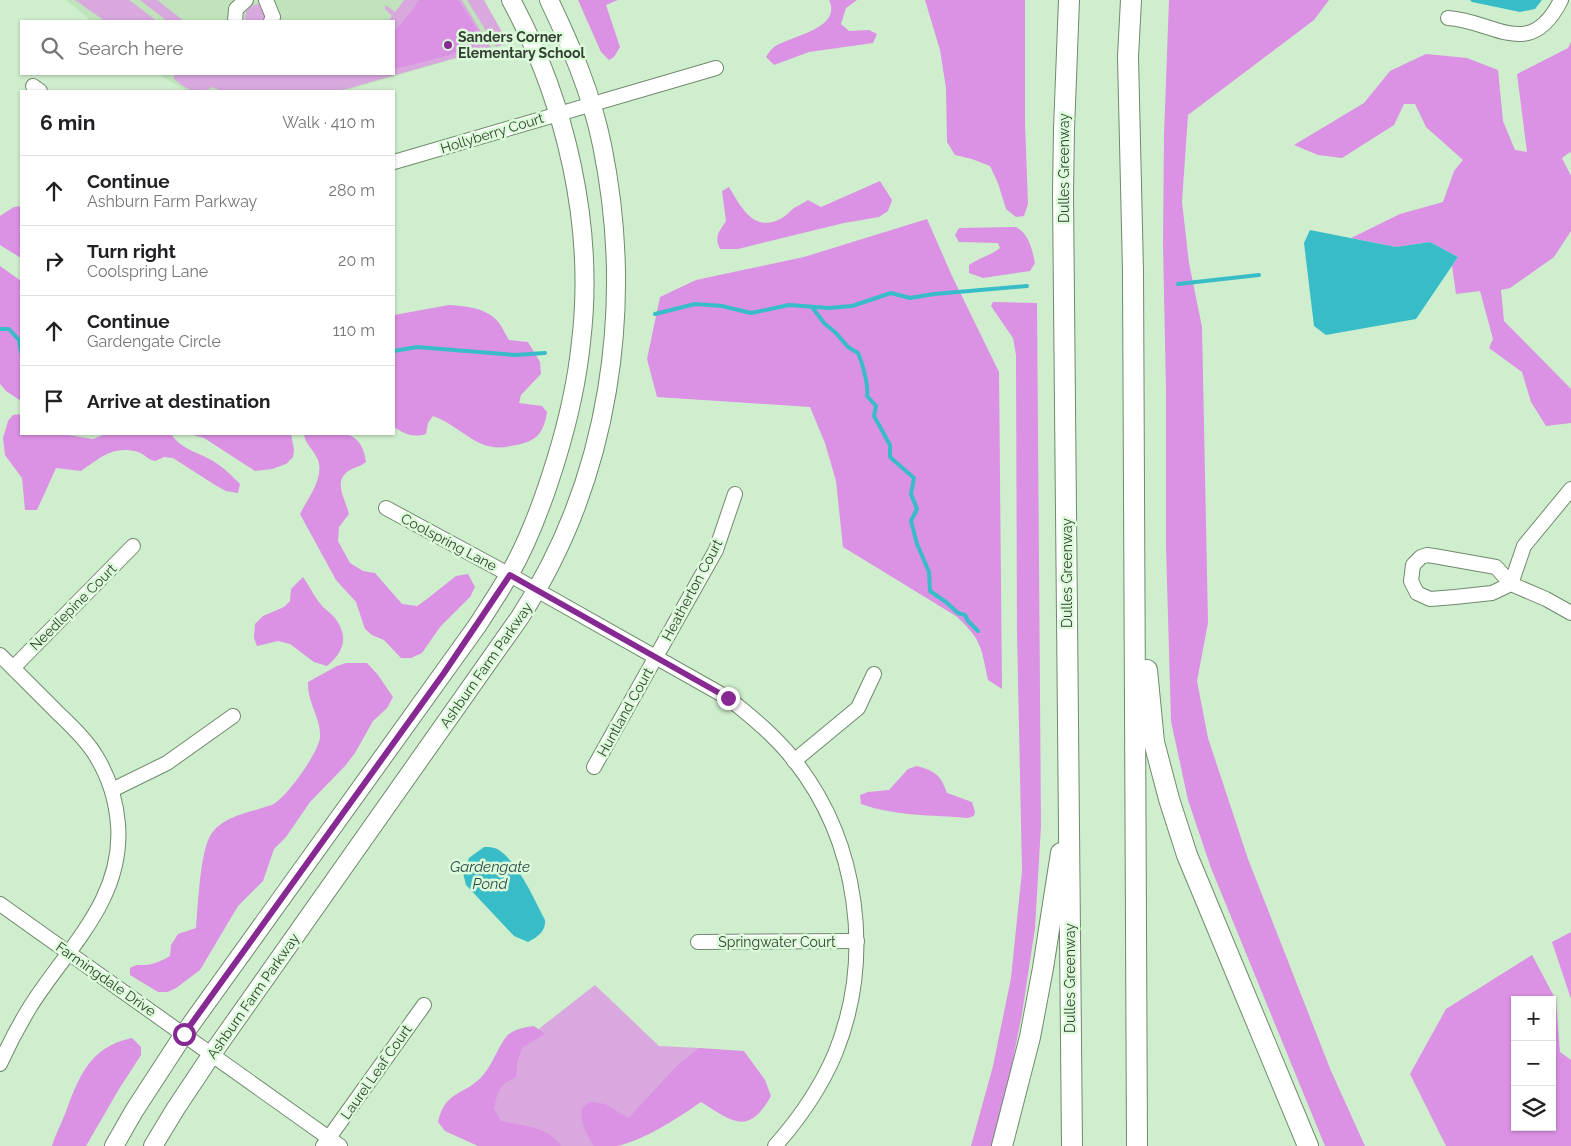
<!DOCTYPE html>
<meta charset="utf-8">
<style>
body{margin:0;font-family:Raleway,sans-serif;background:#f6f6f6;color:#202124}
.controls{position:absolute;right:15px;bottom:15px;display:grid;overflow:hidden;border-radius:0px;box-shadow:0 1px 4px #0004}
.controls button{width:45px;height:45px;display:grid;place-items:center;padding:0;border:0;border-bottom:1px solid #e0e0e0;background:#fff;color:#202124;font:25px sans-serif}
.stop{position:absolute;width:15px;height:15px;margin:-11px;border:4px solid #872993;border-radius:50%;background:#fff}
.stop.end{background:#872993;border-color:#fff;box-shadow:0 1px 5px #0008}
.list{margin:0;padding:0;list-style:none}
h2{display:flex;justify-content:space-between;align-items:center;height:65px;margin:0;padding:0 20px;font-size:21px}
h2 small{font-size:16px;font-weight:400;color:#757577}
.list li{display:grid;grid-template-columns:32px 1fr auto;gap:15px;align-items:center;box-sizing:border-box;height:70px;padding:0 20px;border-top:1px solid #e0e0e0}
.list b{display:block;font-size:19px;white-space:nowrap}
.list p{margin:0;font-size:16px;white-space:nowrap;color:#757577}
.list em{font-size:16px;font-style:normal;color:#757577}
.icon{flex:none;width:28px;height:28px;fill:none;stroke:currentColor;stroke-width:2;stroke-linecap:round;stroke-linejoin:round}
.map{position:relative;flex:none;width:1571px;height:1146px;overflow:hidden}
.search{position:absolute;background:#fff;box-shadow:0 1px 4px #0004;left:20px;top:20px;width:375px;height:55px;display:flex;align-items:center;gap:12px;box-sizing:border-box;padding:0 18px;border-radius:0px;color:#757577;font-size:19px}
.panel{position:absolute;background:#fff;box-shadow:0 1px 4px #0004;left:20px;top:90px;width:375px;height:345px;border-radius:0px}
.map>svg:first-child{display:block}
.built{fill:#c0e3bc}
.green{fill:#d8a8de}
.forest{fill:#db91e4;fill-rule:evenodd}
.water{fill:#38bdc8}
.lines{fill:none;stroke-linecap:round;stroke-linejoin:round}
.stream{stroke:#38bdc8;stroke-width:4}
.minor-casing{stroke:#6f8a6c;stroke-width:16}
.major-casing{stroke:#6f8a6c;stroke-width:20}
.highway-casing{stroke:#6f8a6c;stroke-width:22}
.minor{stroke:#fff;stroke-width:14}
.major{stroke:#fff;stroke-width:18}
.highway{stroke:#fff;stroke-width:20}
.route{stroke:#872993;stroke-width:6}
.poi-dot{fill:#872993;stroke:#dcfbda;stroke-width:2}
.labels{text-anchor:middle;stroke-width:5;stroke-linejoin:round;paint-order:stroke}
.poi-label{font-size:14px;font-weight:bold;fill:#333f32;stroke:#dcfbda;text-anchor:start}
.street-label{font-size:14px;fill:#333f32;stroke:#dcfbda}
.water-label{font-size:15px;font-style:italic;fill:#2d494c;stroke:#dcfbda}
</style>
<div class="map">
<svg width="1571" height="1146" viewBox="0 0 1571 1146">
<rect width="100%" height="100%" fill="#cfeecd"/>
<path class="built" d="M66 0H484L508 43 344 91H187L158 74H394V21H91Z"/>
<g class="green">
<path d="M75 0H129L157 21H105Z"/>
<path d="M140 0H157L184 21H167Z"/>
<path d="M404 0H462L491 48 339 91H221L212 87C198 98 185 88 174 79V74H394V21H388L392 16 385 9V6H387L395 12Z"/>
<path d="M467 0H484L508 43 496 47Z"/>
<path d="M258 4 264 7 267 21H246L245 17 247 9 254 5Z"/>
<path d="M595 985 659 1046 699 1048 679 1063 628 1118 611 1146H515L498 1142 483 1083 508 1053Z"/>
</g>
<g class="forest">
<path d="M419 0H458L484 40C464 54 418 63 394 69V32L412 11Z"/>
<path d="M578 0H618L606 5 620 47 614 57 609 60 601 52Z"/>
<path d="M829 0H857L846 8 841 24 849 31 869 30 877 34 873 43 809 52 774 65 766 57C768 54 770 50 773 48 787 36 843 30 829 0Z"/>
<path d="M925 0H1025V123L1028 204 1024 216 1016 217 1006 209 998 183 990 166 972 159 955 155 947 142 946 88 940 50Z"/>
<path d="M1169 0H1329L1314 20 1188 115 1182 202 1189 263 1202 327 1208 623 1197 681 1208 738 1248 859 1331 1071 1365 1146H1325L1211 868 1188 800 1171 721 1166 546V390L1163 244 1164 135Z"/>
<path d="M1571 42V153L1570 152 1562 158 1571 176V231L1554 257 1510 288 1501 290 1504 321 1571 389V423L1546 426 1531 402 1522 372 1489 348 1493 339 1480 291 1456 294 1452 266 1458 257 1430 242 1396 247 1351 238 1400 214 1443 202 1454 171 1463 160 1426 127 1415 104H1404L1394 125 1342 158 1318 155 1294 145 1364 103 1390 71 1426 54 1467 58 1498 70 1503 121 1515 150 1527 152 1517 74 1568 48Z"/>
<path d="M880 181 892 200 888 211 879 217 844 223 738 249H720C714 236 719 232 726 221L722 191 729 187C741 207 754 234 782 218 786 216 790 211 794 208 799 205 804 203 808 200L821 207Z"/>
<path d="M21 206V258L0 245V216L14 207Z"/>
<path d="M927 219 952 276 999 372 1002 689 988 680C981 647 982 640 956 616L843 547 836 481 825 443 810 407 657 397 647 359 660 297 696 280 804 257Z"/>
<path d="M1016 227C1029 234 1032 249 1035 263L1030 271 983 278 969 273V265C979 258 990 256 1000 248L998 243 959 242 955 235 959 228Z"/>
<path d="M0 266 21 281V401L6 391 0 384Z"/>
<path d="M993 302 1037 303 1041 826 1035 928 1022 1014 1001 1119 993 1146H971L993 1066 1011 978 1022 871 1017 632 1016 355 1013 338 991 306Z"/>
<path d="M449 305C466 306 488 308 499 323 503 328 505 334 509 340L528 342 540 362 541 374 521 395 519 403 542 406 547 412C543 437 534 442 511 446 501 448 494 448 484 445 466 438 453 423 433 416L428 423 426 434C413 438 405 434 394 427V315Z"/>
<path d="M20 414 21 434H62L93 439 106 434H171C182 450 198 452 213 461 223 467 232 476 240 484L238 493 226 491 215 485 173 458 164 457 155 461C146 459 145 454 138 452 113 445 100 458 81 471L56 468 37 510H25L22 478 5 455 3 438 8 421 13 415Z"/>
<path d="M190 434H291L294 450 293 457 286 464 272 469 255 471 204 438Z"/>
<path d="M304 434C333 434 361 424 366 462 361 466 358 466 352 469 331 479 345 498 349 514L339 527 338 541 350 563 363 571 375 573 402 604 417 606 427 599 456 576 468 574 475 587 470 597 440 627 422 653 411 658H401L384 640 372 635 365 629 356 602 336 580 300 514C308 498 326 476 317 458 313 449 305 444 304 434Z"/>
<path d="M303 577C310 587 315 598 323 607 327 611 332 614 335 618 349 637 344 652 327 666L314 662 290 644 278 641 257 646 254 638 255 624 263 616 284 607 290 601 291 589Z"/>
<path d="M346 663H367L378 675 393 697 387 708 373 721 355 753 345 766 310 802 286 837 274 849 263 881 238 906 200 970 176 988 168 992H158L130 975V968C136 964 139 965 146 965 155 964 163 960 170 956L171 945 178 934 196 928C198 905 200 857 209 838 220 817 245 814 265 807 268 806 273 805 275 803 288 795 319 752 320 737 321 717 307 703 308 682L337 666Z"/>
<path d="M917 766C936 772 940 774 947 793L972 802 975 812 974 816 968 818C933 815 894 816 861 804L860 795 868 792 889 790 908 769Z"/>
<path d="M1571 932V999L1552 942Z"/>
<path d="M1532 955 1556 1000 1560 1052 1571 1060V1146H1446L1410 1074 1446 1009ZM1515 1000H1552V1127H1515Z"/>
<path d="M534 1026 545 1034 523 1047 517 1062 516 1077C498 1085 498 1091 494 1109L501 1121C524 1127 546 1125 561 1146H478L445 1131 438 1122C446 1088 465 1097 484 1074 492 1065 502 1039 509 1034 516 1029 525 1027 534 1026Z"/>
<path d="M132 1038 141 1047V1055L119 1089 86 1146H52C55 1135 61 1125 65 1114 79 1077 89 1047 132 1038Z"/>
<path d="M699 1048 744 1051 765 1080 771 1096C748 1137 732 1121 701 1102 678 1118 645 1140 617 1146 610 1146 601 1146 594 1146 586 1133 580 1124 582 1108L590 1102 605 1104 628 1118 679 1063Z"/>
</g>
<g class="water">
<path d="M1470 0H1542L1535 9 1520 12 1472 2Z"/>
<path d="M1310 230 1396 247 1430 242 1458 257 1416 319 1326 335 1314 326 1304 243Z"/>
<path d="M484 847C490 847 494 847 499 850 519 864 534 899 545 920 546 931 538 937 528 942L514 936 466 885 463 873 469 858Z"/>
</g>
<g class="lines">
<g class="stream">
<path d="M1178 284 1259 275"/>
<path d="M812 307 824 323 836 333 848 347 858 353C862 362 869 386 867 396L876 406 874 416 890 445V457L914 478 911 494 917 509 911 521 917 544 929 572 930 591 946 602 958 613 965 615 968 621 978 631"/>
<path d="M655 314 695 304 722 306 751 313 789 305 829 308 852 306 891 293 910 298 934 294 1027 286"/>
<path d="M0 329H9L19 340 21 352"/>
<path d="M394 351 417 347 515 355 545 353"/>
</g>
<g class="minor-casing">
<g id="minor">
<path d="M266 0 273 17 271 21"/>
<path d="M1448 18C1495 21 1530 62 1561 0"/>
<path d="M235 21 236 9 246 0"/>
<path d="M33 86 40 91"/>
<path d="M394 162 716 68"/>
<path d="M386 508 510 575 728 698C752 717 775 736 794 760 859 842 874 958 835 1054 820 1089 799 1119 775 1146"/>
<path d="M1511 584 1492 593 1455 597 1430 599 1417 593 1411 581 1413 565 1421 557 1427 555 1434 556 1496 567 1511 584 1546 599 1571 613"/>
<path d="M1511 584 1524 546 1571 489"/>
<path d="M0 655C19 674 37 692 56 711 70 725 86 739 96 756 109 777 116 800 118 824 124 900 67 948 30 1007 19 1025 9 1044 0 1064"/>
<path d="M13 668 133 546"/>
<path d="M794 761 858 708 874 674"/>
<path d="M594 767 716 550 735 494"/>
<path d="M112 790 167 763 233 716"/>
<path d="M0 904 340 1146"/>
<path d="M698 942 857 941"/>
<path d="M323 1146 424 1005"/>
</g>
</g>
<g class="major-casing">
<g id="major">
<path d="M114 1146 134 1111 184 1034 477 626C488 609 499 592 509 575 530 539 544 499 556 460 568 421 577 382 581 342 595 226 566 102 511 0"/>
<path d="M153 1146 176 1108 212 1054 520 617C610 479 635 306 602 145 592 95 571 46 549 0"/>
</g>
</g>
<g class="highway-casing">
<g id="highway">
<path d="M1069 0 1064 129 1063 194 1072 1146"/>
<path d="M1131 0 1128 57 1133 271 1137 1146"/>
<path d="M1147 670 1154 742 1169 799 1187 855 1308 1146"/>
<path d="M1002 1146 1030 1037 1043 968 1061 853"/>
</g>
</g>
<use href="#minor" class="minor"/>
<use href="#major" class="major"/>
<use href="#highway" class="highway"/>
</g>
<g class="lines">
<path class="route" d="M184 1034 444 673 510 575 728 698"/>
</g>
<circle class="poi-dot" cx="448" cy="45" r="5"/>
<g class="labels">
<g class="poi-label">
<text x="458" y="42">Sanders Corner<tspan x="458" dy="16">Elementary School</tspan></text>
</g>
<g class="street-label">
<text transform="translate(492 133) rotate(-17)" y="5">Hollyberry Court</text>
<text transform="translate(1064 168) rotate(-90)" y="5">Dulles Greenway</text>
<text transform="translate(449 542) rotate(28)" y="5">Coolspring Lane</text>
<text transform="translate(1067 573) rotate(-90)" y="5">Dulles Greenway</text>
<text transform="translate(692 590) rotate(-62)" y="5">Heatherton Court</text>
<text transform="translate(73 607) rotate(-45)" y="5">Needlepine Court</text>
<text transform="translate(486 665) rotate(-55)" y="5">Ashburn Farm Parkway</text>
<text transform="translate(625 712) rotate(-61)" y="5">Huntland Court</text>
<text x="777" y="947">Springwater Court</text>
<text transform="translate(1070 978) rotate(-90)" y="5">Dulles Greenway</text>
<text transform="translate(106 979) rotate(35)" y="5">Farmingdale Drive</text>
<text transform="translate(253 996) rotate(-55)" y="5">Ashburn Farm Parkway</text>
<text transform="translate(376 1072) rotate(-55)" y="5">Laurel Leaf Court</text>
</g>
<g class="water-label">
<text x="490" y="872">Gardengate<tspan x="490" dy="17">Pond</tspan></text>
</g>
</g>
</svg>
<div class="controls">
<button>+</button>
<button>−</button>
<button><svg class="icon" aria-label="layers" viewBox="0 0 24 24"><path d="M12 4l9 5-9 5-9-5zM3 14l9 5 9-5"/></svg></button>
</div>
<div class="stop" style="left:184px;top:1034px"></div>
<div class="stop end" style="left:728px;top:698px"></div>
<div class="search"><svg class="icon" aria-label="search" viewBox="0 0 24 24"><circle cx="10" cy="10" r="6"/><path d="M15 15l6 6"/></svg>Search here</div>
<section class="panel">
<h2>6 min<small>Walk · 410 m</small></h2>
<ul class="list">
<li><svg class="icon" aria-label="ahead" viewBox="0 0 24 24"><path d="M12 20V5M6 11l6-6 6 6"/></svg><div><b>Continue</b><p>Ashburn Farm Parkway</p></div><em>280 m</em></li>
<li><svg class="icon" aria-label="right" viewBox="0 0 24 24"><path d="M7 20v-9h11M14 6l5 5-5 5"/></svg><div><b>Turn right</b><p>Coolspring Lane</p></div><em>20 m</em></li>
<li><svg class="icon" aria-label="ahead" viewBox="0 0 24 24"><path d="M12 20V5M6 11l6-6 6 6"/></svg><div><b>Continue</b><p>Gardengate Circle</p></div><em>110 m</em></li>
<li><svg class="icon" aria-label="arrive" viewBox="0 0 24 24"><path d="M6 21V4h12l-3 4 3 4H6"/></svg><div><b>Arrive at destination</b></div></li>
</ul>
</section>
</div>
